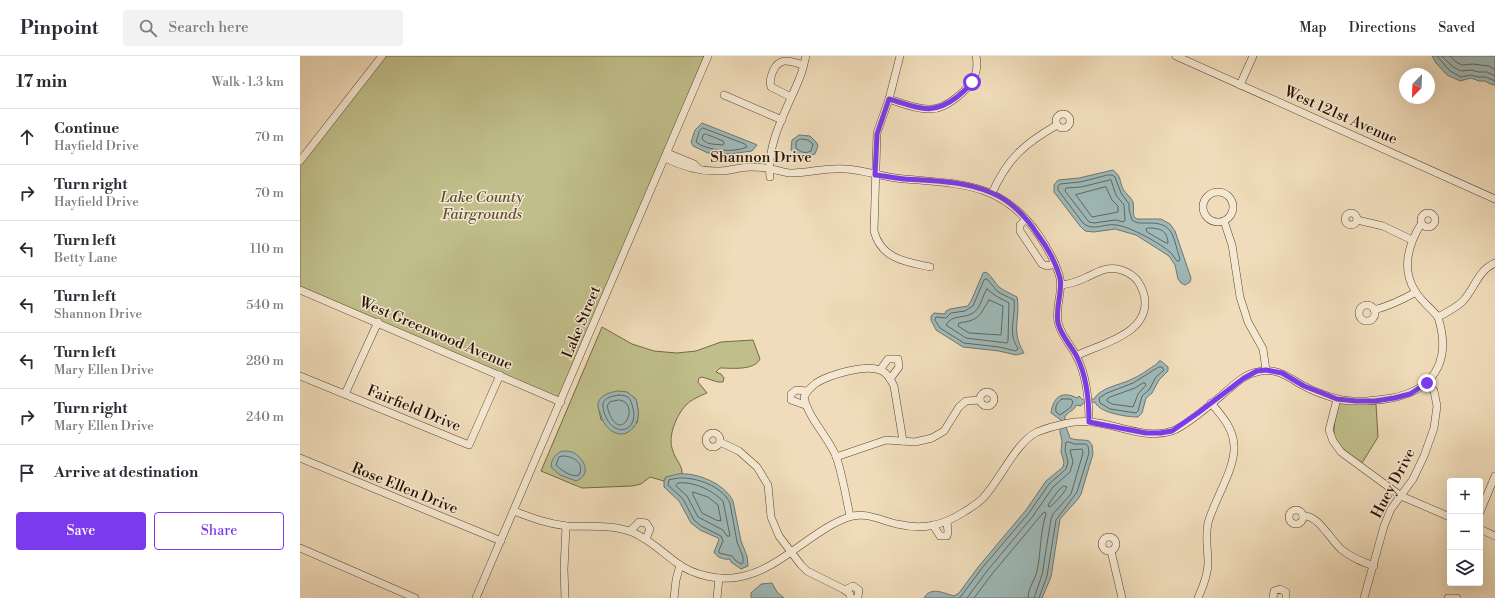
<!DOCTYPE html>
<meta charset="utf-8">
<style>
body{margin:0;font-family:"Libre Bodoni",serif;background:#f2f2f3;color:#2b2b33}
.controls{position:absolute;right:12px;bottom:12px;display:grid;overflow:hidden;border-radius:4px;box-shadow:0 4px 16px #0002}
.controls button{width:36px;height:36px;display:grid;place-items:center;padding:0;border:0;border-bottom:1px solid #e1e1e2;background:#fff;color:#2b2b33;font:20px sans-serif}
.compass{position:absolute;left:1099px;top:12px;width:36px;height:36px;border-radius:50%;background:#fff;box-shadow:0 4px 16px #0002;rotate:203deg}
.stop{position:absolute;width:12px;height:12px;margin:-9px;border:3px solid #7c3aed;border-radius:50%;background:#fff}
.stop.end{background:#7c3aed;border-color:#fff;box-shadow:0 1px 4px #0008}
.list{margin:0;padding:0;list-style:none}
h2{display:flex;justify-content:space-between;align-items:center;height:52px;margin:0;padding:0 16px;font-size:17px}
h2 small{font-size:13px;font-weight:400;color:#7c7c81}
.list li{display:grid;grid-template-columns:26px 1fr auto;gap:12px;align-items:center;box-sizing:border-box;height:56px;padding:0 16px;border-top:1px solid #e1e1e2}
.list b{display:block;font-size:15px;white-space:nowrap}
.list p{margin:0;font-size:13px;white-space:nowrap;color:#7c7c81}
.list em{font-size:13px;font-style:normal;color:#7c7c81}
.actions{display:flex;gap:8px;padding:12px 16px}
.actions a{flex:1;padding:9px 0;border:1px solid #7c3aed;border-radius:4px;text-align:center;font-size:14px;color:#7c3aed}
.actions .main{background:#7c3aed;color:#fff}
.icon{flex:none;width:22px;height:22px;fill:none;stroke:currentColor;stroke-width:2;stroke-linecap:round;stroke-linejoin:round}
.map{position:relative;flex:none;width:1195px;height:542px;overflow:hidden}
header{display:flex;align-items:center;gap:24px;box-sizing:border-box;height:56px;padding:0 20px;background:#fff;border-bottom:1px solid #e1e1e2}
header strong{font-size:19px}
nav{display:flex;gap:22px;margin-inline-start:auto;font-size:14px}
.search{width:280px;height:36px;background:#f2f2f3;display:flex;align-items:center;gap:10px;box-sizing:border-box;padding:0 14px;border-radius:4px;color:#7c7c81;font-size:15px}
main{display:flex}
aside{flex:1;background:#fff}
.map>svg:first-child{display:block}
.green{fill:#c0bf8b;stroke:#746846;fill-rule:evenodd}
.water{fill:#9eb9b9;stroke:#6f766f}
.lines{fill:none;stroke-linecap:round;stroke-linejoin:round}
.shore{stroke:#63665c;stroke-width:1}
.minor-casing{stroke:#5a442e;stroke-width:8}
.minor{stroke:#f5e8d2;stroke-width:7}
.route{stroke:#7c3aed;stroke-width:5}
.labels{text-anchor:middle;stroke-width:3;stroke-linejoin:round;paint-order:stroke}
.street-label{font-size:15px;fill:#281200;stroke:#f5e8d2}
.park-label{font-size:15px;font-style:italic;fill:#5d4f31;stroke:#f5e8d2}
</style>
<header>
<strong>Pinpoint</strong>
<div class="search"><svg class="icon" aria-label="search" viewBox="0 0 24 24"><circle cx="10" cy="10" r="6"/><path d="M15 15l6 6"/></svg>Search here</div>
<nav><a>Map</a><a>Directions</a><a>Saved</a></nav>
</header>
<main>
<aside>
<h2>17 min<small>Walk · 1.3 km</small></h2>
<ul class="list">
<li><svg class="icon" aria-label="ahead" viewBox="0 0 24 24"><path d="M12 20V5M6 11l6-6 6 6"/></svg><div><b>Continue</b><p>Hayfield Drive</p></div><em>70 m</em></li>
<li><svg class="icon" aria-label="right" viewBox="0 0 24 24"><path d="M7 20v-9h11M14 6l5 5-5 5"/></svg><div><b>Turn right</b><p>Hayfield Drive</p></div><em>70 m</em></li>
<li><svg class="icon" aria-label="left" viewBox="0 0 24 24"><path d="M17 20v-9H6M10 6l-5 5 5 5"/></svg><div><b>Turn left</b><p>Betty Lane</p></div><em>110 m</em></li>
<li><svg class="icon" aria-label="left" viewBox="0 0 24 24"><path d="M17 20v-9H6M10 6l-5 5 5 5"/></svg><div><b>Turn left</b><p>Shannon Drive</p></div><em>540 m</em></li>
<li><svg class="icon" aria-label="left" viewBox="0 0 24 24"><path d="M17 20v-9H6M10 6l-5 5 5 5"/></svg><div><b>Turn left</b><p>Mary Ellen Drive</p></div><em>280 m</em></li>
<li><svg class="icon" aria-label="right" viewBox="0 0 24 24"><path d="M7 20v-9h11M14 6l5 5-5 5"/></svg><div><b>Turn right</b><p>Mary Ellen Drive</p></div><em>240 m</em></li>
<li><svg class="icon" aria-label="arrive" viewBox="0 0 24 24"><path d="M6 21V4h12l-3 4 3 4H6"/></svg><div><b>Arrive at destination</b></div></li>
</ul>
<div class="actions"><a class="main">Save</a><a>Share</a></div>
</aside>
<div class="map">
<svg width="1195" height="542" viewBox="0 0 1195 542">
<rect width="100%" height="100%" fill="#f0dcba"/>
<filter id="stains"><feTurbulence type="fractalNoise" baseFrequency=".005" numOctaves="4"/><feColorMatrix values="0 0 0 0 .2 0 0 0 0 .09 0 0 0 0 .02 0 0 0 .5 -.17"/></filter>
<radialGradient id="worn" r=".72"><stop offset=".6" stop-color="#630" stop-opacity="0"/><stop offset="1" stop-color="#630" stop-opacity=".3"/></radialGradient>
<g class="green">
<path d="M82 0H408L261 346 0 234V105Z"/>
<path d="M302 271 332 288 354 295 365 296 377 297 396 295 421 286 453 284 460 303C454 315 431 312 420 312L416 316 421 318 424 322 423 326H418L402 321 399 322 398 326 407 337C400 340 392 343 386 349 376 360 367 381 373 395 375 403 383 410 382 418L366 421 364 425 350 421 341 428 332 430 282 432 241 415ZM327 336 336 343C338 352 339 358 337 367L301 364 298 349Z"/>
<path d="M1040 347 1076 348 1078 381 1062 407C1032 385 1030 387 1038 349Z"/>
</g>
<g class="water">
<path d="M1132 0H1195V29L1190 28 1185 25H1179L1171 22 1160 25 1147 19 1136 7Z"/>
<path d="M402 67 455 88 457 89 452 95 429 98 408 97 393 90 391 86 395 74Z"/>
<path d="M499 79 510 80 517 87 518 90 515 98C505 102 500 100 491 94L492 84Z"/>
<path d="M813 114C822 121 819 125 823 133 826 138 831 141 833 146 834 150 833 157 834 161L837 163H861L870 168 875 175 891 222 890 226 885 229 881 227 878 223 875 209 869 200 836 179 815 173 794 176 785 175 780 170 754 136V129L758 124 779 122Z"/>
<path d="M686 216C692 220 694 226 699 231 704 235 712 238 717 241 721 263 710 274 724 297L716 299 699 295 663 291 636 274 631 264V260L634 257 645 258 646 255 650 253 668 250 672 243 683 217Z"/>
<path d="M859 305H861L868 311V315L859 324 852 337 846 342 842 357 838 361C827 361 799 357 795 346L783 347 781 350 776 349C774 355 771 354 767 358 761 363 768 375 770 382 777 385 783 383 789 385L792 389 793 398 781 438 778 443 760 463 751 521 742 542H624C631 530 643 537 654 540L659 537 679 510 726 454 746 425 763 411 764 406 761 396 762 385 760 376 761 364 751 357C753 342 761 334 777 342L779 340 783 344 794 343C800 332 819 329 830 324 840 320 849 313 858 307Z"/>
<path d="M318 335 327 336 336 343C338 353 341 363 333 372 321 386 304 373 301 359 300 356 298 353 298 350 297 340 310 336 318 335Z"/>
<path d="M262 395C265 395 269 395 272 396 285 402 292 419 276 425L260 419 251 411C251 403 256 398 262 395Z"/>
<path d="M378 418C397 416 425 428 433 445L441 485 447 500 448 510 441 513 431 506 430 503C425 504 417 502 414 496L419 484 418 482 400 474 391 467 379 445 364 431V425L366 421Z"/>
<path d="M472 527 477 536 484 542H451V537L461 528Z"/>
</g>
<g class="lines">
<g class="shore">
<path d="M1137 0 1150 15 1161 21 1171 19 1178 21H1186L1195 25"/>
<path d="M1142 0 1153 11 1161 15 1172 14 1178 16H1187L1195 20"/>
<path d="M1150 0 1156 6 1162 9 1173 8 1189 10 1195 14"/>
<path d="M403 72 445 88 447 91C434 97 407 95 396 86L399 76Z"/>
<path d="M406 78 423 85 424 87 423 89C415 88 407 89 402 83L403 79Z"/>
<path d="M501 83 508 84 513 88 511 95C505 98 501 96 496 92V86Z"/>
<path d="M808 119H812L815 121 821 137 829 148V154L832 164C837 168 843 167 850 167 875 167 873 183 880 203L879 205H877C875 203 874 200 871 197 862 188 829 170 816 169 803 167 794 176 783 167L758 134V130L760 128 780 126Z"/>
<path d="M811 124 816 139 824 149 825 164 824 166 815 164 794 167 789 166 765 135 766 132 781 131Z"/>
<path d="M806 131 812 144 818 150V156L792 161 776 139Z"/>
<path d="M848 172C860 172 867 174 868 187H866L847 176 846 173Z"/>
<path d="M687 223 698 236 714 244C716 260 707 278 718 292L716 295 699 291 664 287 640 272 635 264 636 261 646 262 651 257 665 255 673 250 684 224Z"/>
<path d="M687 233 696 240 709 247 708 285 707 287 666 282 646 269C652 258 664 263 673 257 681 252 682 240 687 233Z"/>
<path d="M689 244 703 250 701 279 669 277 658 270 659 267C680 264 679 260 689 244Z"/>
<path d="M859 311H862L864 314 856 321 849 334 842 340 838 355 836 357 810 353 800 347 799 342 807 337 833 327Z"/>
<path d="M843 327H845L846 329 838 338 833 351 812 348 807 345V343L810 341 835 332Z"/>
<path d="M319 339C330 340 330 342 333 352 339 377 312 383 304 356 300 343 307 341 319 339Z"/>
<path d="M762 343H771L773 346 771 351 760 359 756 356C755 350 757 346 762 343Z"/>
<path d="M319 344C343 346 319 395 307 350L310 346Z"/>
<path d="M263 400C274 400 285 408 279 419 272 422 261 414 256 409L259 401Z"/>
<path d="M379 422C396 421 422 430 430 447L437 486 443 501V507L441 508 435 504 432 500 419 497V494L423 485 421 480 401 470 394 464 383 443 368 429 369 424Z"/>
<path d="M378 427C393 425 412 434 423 445L430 480H427L423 474 398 461 387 440 376 430Z"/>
<path d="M764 430 767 431C765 436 753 450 749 451L748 449 758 435Z"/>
<path d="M393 436 408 441 418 449 421 465 416 464 402 457 393 439Z"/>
<path d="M659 542 662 539 682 512 729 457 749 428 766 413 768 406 765 394 766 386H769L774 388H786L788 390 789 397 777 436 756 464 747 520 739 542"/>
<path d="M667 542 687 515 733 460 753 431 770 416 773 406 770 394 782 393 783 397 771 438 753 458 751 463 742 519 734 542"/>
<path d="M674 542 692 518 743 457 745 456 746 458C740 476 741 497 737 515 735 524 728 532 728 542"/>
</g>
<g class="minor-casing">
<g id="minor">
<path d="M600 0 589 43 577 77 574 175C581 203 606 206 630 211"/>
<path d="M876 0 1195 143"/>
<path d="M940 29 953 0"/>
<path d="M424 39 482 64"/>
<path d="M491 41 471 31C469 25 471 21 473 15 480 0 490 5 503 9"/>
<path d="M589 43C601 47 615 53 628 53 639 54 648 48 656 42 670 31 680 19 676 0"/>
<circle cx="763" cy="65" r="7"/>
<path d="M367 97 394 108 399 113"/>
<path d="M365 102C383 111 400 116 420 115 430 115 440 111 450 111 457 111 464 111 471 113 478 114 485 117 492 117 510 117 527 111 546 113 565 114 585 122 605 123 662 128 702 127 738 178 747 191 756 207 760 222 763 236 755 251 758 266 761 280 771 289 777 301 787 321 789 343 789 366"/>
<path d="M0 105 82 0"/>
<path d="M470 121C466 86 488 52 500 21 503 14 504 7 506 0"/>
<circle cx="918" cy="151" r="15"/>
<path d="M692 137C708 102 724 88 757 69"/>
<circle cx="1051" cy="163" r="6"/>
<circle cx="1128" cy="164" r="7"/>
<path d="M726 163 720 169V175L742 208 747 210 755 208"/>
<path d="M1057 164 1083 170 1112 184"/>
<path d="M924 165 932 189 940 241 948 266 963 293 966 314"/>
<path d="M1121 168C1108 189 1101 212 1115 235 1121 245 1131 252 1138 261"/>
<path d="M761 229C770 228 779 225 787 221 794 218 800 214 807 213 818 211 830 216 837 224 842 231 845 239 845 247 845 279 800 288 776 300"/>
<path d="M0 234 261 346"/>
<circle cx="1067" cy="257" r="8"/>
<path d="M1074 254C1089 250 1102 244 1116 236"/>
<path d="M580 314 588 303H598L599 311 590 323"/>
<path d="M0 320 169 389 200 319"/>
<circle cx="687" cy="343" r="7"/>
<path d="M45 338 78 266"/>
<path d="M1037 343 1029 374 1033 385 1041 396 1101 440 1150 461"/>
<path d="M505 349 491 344V338L496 334 507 335"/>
<circle cx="413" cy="384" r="7"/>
<path d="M420 386 439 395 457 411 468 429 471 461 479 480 501 509 507 515 543 533 550 538V542"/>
<path d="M536 401 586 384 615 386 632 382 644 375 659 351 666 345 680 344"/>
<path d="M0 402 201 485"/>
<circle cx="996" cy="461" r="7"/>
<path d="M214 455C232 462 248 468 267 470 288 471 312 468 332 476 349 483 362 496 377 507 393 519 419 525 439 521 480 514 511 474 549 461 565 455 582 465 597 468 623 474 642 470 664 456 670 452 677 448 682 443 700 425 715 387 737 376 752 370 775 364 791 366 817 368 845 384 872 375 887 370 916 344 929 333 937 326 946 318 957 316 975 311 987 320 1002 329 1013 335 1026 340 1038 343 1055 347 1074 345 1092 342 1106 339 1121 334 1130 323 1146 305 1145 283 1138 261 1146 257 1155 252 1162 246 1174 234 1178 214 1195 207"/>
<path d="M1180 456 1195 420"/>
<path d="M550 460C546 441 542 417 536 400 527 379 508 362 504 341 507 335 511 331 516 327 529 319 565 308 580 314 587 316 591 324 594 330L603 385"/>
<path d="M1003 460C1018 458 1031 485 1042 494 1052 502 1063 506 1074 510"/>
<path d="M633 469 640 480H647L648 476 647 466"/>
<path d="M1180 473 1195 480"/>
<path d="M330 475 339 466 346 467 350 473 346 483"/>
<circle cx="809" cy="488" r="7"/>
<path d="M0 492 115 542"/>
<path d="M811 495 822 542"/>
<path d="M545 534 553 530 559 534 558 541 556 542"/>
<path d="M176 542 408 0"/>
<path d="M265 542 264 513 266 470"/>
<path d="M374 542 376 524 380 509"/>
<path d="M417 542 419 522"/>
<path d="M898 542C903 531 908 519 908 507 908 494 905 481 908 467 914 444 936 412 934 389 933 372 922 360 911 347"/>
<path d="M973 542 974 535 980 533 986 536V542"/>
<path d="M1064 542 1084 470 1091 453 1113 423 1124 400 1134 372 1137 350 1134 335 1127 327"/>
<path d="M1148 542H1157"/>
</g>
</g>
<use href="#minor" class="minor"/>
</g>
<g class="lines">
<path class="route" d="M672 26C668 32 663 36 657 41 631 61 617 51 589 43L577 78 575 119C585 120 595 122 605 123 634 125 665 125 692 137 711 145 727 162 738 179 747 191 756 207 760 222 763 236 755 251 758 267 761 280 771 289 777 301 787 321 789 343 789 366L846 377H860L872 375 898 357 944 322 957 315 966 314 982 317 1004 330 1037 343 1056 345H1075L1094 342 1110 338 1127 327"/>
</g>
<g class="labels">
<g class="street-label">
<text transform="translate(1041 59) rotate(24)" y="5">West 121st Avenue</text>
<text x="461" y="106">Shannon Drive</text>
<text transform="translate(281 266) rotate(-67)" y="5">Lake Street</text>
<text transform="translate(136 277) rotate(23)" y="5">West Greenwood Avenue</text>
<text transform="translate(114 352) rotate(22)" y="5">Fairfield Drive</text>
<text transform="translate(1093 427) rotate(-62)" y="5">Huey Drive</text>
<text transform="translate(105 432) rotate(22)" y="5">Rose Ellen Drive</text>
</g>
<g class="park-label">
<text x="182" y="146">Lake County<tspan x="182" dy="17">Fairgrounds</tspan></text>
</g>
</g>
<rect width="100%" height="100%" filter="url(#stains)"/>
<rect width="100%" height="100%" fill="url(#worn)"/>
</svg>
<div class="controls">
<button>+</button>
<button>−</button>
<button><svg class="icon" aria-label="layers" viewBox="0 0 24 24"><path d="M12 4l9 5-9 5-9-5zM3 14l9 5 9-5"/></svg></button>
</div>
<svg class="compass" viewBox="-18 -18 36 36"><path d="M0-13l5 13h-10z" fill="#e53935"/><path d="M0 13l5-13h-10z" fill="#7c7c81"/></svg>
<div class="stop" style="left:672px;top:26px"></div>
<div class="stop end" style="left:1127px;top:327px"></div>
</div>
</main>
